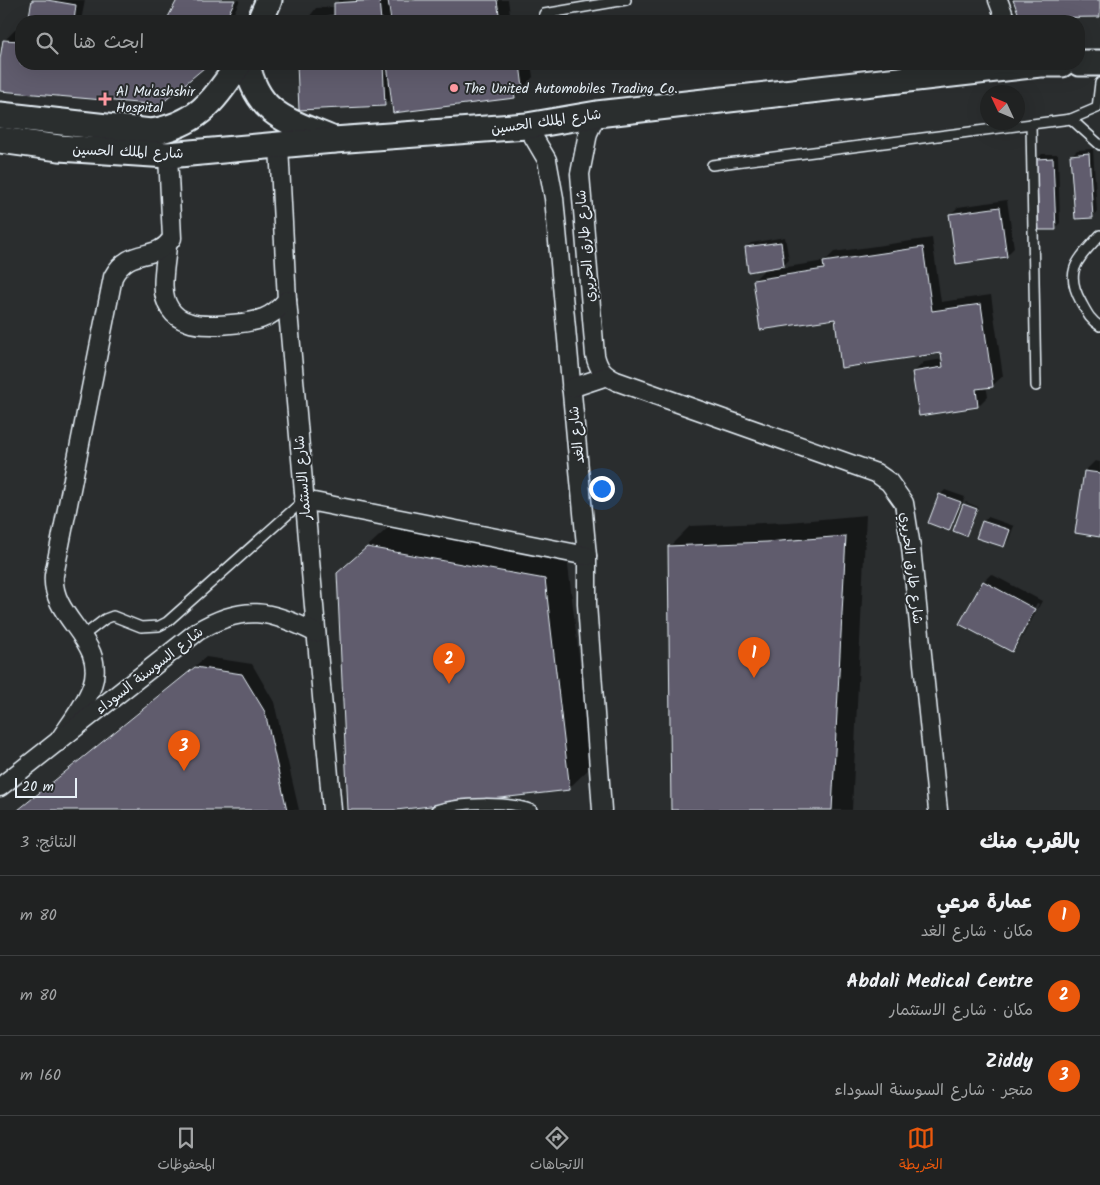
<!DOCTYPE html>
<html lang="ar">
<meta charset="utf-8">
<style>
body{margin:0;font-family:Kalam,"Playpen Sans Arabic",sans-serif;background:#282a2a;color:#f1f3f6;direction:rtl}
.compass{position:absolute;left:980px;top:85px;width:45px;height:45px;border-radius:50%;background:#202222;box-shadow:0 5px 20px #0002;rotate:314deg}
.scale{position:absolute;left:15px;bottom:12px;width:62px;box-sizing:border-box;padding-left:5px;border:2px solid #e8f1f8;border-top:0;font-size:14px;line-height:18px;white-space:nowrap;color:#e8f1f8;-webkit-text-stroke:4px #2a2d2e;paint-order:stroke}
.you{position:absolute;left:601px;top:488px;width:18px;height:18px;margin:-12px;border:4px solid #fff;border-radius:50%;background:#1a73e8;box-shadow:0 0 0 8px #1a73e833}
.badge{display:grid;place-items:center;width:32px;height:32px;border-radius:50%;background:#ea580c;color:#fff;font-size:16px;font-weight:700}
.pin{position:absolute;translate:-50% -41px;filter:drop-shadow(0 1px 2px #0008)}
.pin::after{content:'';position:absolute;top:26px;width:18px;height:15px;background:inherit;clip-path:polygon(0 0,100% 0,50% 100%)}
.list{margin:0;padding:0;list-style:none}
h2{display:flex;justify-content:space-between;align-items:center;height:65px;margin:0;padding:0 20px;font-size:21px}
h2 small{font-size:16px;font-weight:400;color:#a2a4a5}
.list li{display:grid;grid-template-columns:32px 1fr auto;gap:15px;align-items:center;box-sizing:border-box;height:80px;padding:0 20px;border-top:1px solid #3d3f40}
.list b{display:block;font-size:19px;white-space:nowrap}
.list p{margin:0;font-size:16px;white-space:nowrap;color:#a2a4a5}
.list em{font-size:16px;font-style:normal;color:#a2a4a5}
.icon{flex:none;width:28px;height:28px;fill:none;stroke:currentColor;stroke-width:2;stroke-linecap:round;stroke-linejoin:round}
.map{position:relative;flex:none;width:1100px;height:810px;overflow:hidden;direction:ltr}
.search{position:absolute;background:#202222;box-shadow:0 5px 20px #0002;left:15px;right:15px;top:15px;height:55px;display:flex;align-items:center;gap:12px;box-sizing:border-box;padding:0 18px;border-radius:20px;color:#a2a4a5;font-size:19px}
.sheet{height:305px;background:#202222}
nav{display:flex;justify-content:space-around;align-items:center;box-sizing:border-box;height:70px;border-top:1px solid #3d3f40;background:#202222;font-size:14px;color:#a2a4a5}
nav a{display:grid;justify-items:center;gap:2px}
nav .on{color:#ea580c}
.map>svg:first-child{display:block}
.shadow{fill:#0007;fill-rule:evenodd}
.building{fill:#605c6d;stroke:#e8f1f8}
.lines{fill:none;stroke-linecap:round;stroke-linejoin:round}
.lane-casing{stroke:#e8f1f8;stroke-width:12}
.street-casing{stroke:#e8f1f8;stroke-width:21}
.secondary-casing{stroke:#e8f1f8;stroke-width:29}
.lane{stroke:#2a2d2e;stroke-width:9}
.street{stroke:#2a2d2e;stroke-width:18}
.secondary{stroke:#2a2d2e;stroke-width:25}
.poi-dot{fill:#ff9aa2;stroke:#2a2d2e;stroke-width:2}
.labels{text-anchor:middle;stroke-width:4;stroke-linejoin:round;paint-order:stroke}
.poi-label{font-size:14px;fill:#e8f1f8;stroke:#2a2d2e;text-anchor:start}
.street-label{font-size:14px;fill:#e8f1f8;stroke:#2a2d2e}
</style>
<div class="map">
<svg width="1100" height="810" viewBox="0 0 1100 810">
<rect width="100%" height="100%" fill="#2a2d2e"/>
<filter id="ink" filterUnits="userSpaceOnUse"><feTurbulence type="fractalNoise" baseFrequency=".02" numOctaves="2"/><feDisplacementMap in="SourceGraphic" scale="10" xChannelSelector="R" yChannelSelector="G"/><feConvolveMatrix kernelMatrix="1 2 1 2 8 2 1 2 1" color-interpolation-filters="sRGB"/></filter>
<g filter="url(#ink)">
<g class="shadow">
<path d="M33 0H85L81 21H29Z"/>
<path d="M178 0H240L230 21H167Z"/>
<path d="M339 0H508L511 21H306L316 8 335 7Z"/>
<path d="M15 30 21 31V64H206L203 67 0 90V66L5 40Z"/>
<path d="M298 64H531L533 77 515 97H392L384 105 300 109Z"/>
<path d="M1093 149 1097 212 1092 217 1072 155 1077 150Z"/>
<path d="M1042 154H1058L1060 223 1055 228 1037 159Z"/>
<path d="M1007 200 1014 248 1006 256 951 214 958 207Z"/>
<path d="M785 237 789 260 781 268 825 261 834 252 932 238 941 302 991 295 1003 376 993 385 986 386 988 396 978 406 914 372 924 362 943 359 942 352 836 317 754 280 766 268 746 247 751 243Z"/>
<path d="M1095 461 1100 462V536L1076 532 1085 471Z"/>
<path d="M945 490 965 497 960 508 963 505 977 510 966 535 958 515 949 530 940 495Z"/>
<path d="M966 502 978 507V508L965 503Z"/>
<path d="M866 515 852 810H673L669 547 690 526 789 522Z"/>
<path d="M988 517 1014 526 1008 541 1004 546 983 522Z"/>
<path d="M391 525 567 557 592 766 569 788 385 810H349L338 574Z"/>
<path d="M991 574 1042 601 1019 643 1012 651 961 623 984 581ZM1037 603 1039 604 1018 644H1015Z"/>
<path d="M206 657 252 664 274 702 299 810H17Z"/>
</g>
<g class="building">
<path d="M32 0H47L76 5 74 21H28Z"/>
<path d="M177 0H235L225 21H166Z"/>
<path d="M379 0 381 21H305V18L334 16V3Z"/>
<path d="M388 0H497L500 21H391Z"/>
<path d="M1013 0H1100V17L1025 18 1019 15Z"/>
<path d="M3 40 21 41V64H206L204 68 160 105 0 91V59Z"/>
<path d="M297 64H383L385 106 299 110Z"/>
<path d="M387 64H520L523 88 514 89 515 98 393 113Z"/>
<path d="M1089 153 1093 218 1075 219 1070 155Z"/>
<path d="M1053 158 1056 230H1039L1036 159Z"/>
<path d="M1000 207 1007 257 956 264 949 214Z"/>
<path d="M781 242 784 266 748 272 745 247Z"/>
<path d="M923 247 932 311 981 304 993 387 976 389 978 407 919 416 912 372 943 367 941 353 841 368 835 319 760 330 753 280 824 269 823 262Z"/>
<path d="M1084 471 1100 473V537L1075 533Z"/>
<path d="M939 494 961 502 949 531 928 523Z"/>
<path d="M963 504 977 509 966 536 953 531Z"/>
<path d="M982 521 1010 530 1004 547 976 538Z"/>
<path d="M846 536 832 810H671L668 546 767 542Z"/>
<path d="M367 547 545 579 570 790 396 810H348L337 573Z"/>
<path d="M983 581 1035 609 1012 652 959 624Z"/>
<path d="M195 667 242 674 265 712 287 810H18Z"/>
</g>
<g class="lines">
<g class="lane-casing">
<g id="lane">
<path d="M544 14 626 0"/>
<path d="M1071 119 1100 145"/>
<path d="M1031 124 1036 386"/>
<path d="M712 165 1071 119 1097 108 1100 83"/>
<path d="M1100 235C1079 259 1063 270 1081 302 1087 313 1090 320 1100 326"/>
<path d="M83 636 105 619 113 616 141 627 159 626 167 622 304 500"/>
<path d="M436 810C459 802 510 801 532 810"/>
</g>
</g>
<g class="street-casing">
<g id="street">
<path d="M998 0 1006 21"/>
<path d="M597 114 588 133 580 174 595 355C598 368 603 375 616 381L876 473 889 482 904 503 911 547 938 810"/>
<path d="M527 126 547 160 554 198 587 556V604L602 810"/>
<path d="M279 146 287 300 332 810"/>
<path d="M167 245C166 265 158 291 170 309 174 315 181 320 188 322 202 328 249 324 263 318 273 315 280 308 287 300"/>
<path d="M571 388 607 376"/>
<path d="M304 500 587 556"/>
<path d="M58 742C69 725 85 706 92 686 108 640 50 619 54 575L113 277C130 245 156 263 172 238L168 155"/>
<path d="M0 787 198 631C243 604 271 610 316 633"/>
</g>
</g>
<g class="secondary-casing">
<g id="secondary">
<path d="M260 21 269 0"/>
<path d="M1079 63H1100"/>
<path d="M247 64C258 117 290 121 334 140"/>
<path d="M0 115 151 132C199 124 213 101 239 64"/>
<path d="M0 140 59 148 168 155 334 140 527 126 597 114 1040 64H1062"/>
</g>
</g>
<use href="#lane" class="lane"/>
<use href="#street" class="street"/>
<use href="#secondary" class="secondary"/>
</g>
</g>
<g class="poi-dot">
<circle cx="454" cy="88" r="5"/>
<path d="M102.5 91.5h5v5h5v5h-5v5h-5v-5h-5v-5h5z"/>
</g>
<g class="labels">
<g class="poi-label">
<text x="464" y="93">The United Automobiles Trading Co.</text>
<text x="116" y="96">Al Mu'ashshir<tspan x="116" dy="16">Hospital</tspan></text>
</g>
<g class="street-label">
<text transform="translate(546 121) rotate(-8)" y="5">شارع الملك الحسين</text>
<text transform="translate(128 151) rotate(2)" y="5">شارع الملك الحسين</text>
<text transform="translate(585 246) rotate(-95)" y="5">شارع طارق الحريري</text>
<text transform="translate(576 435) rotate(-96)" y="5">شارع الغد</text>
<text transform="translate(302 478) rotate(-95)" y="5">شارع الاستثمار</text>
<text transform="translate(912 568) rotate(83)" y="5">شارع طارق الحريري</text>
<text transform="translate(149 670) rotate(-38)" y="5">شارع السوسنة السوداء</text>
</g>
</g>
</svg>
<svg class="compass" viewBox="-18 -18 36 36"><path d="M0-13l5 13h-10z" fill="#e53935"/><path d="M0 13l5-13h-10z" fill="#a2a4a5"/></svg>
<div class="scale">20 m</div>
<div class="you"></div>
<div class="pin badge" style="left:754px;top:678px">1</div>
<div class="pin badge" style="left:449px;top:684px">2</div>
<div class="pin badge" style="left:184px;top:771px">3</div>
<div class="search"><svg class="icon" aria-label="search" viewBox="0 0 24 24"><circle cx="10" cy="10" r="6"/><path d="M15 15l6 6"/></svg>ابحث هنا</div>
</div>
<section class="sheet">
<h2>بالقرب منك<small>النتائج: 3</small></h2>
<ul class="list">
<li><span class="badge">1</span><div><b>عمارة مرعي</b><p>مكان · شارع الغد</p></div><em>80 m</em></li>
<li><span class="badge">2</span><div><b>Abdali Medical Centre</b><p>مكان · شارع الاستثمار</p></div><em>80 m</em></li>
<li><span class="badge">3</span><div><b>Ziddy</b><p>متجر · شارع السوسنة السوداء</p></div><em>160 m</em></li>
</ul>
</section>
<nav>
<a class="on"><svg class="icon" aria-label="map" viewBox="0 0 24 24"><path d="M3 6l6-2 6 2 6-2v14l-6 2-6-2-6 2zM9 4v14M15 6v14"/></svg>الخريطة</a>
<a><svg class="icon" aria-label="directions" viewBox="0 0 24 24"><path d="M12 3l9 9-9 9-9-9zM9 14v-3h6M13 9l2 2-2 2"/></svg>الاتجاهات</a>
<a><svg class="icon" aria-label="saved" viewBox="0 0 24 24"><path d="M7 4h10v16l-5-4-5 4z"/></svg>المحفوظات</a>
</nav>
